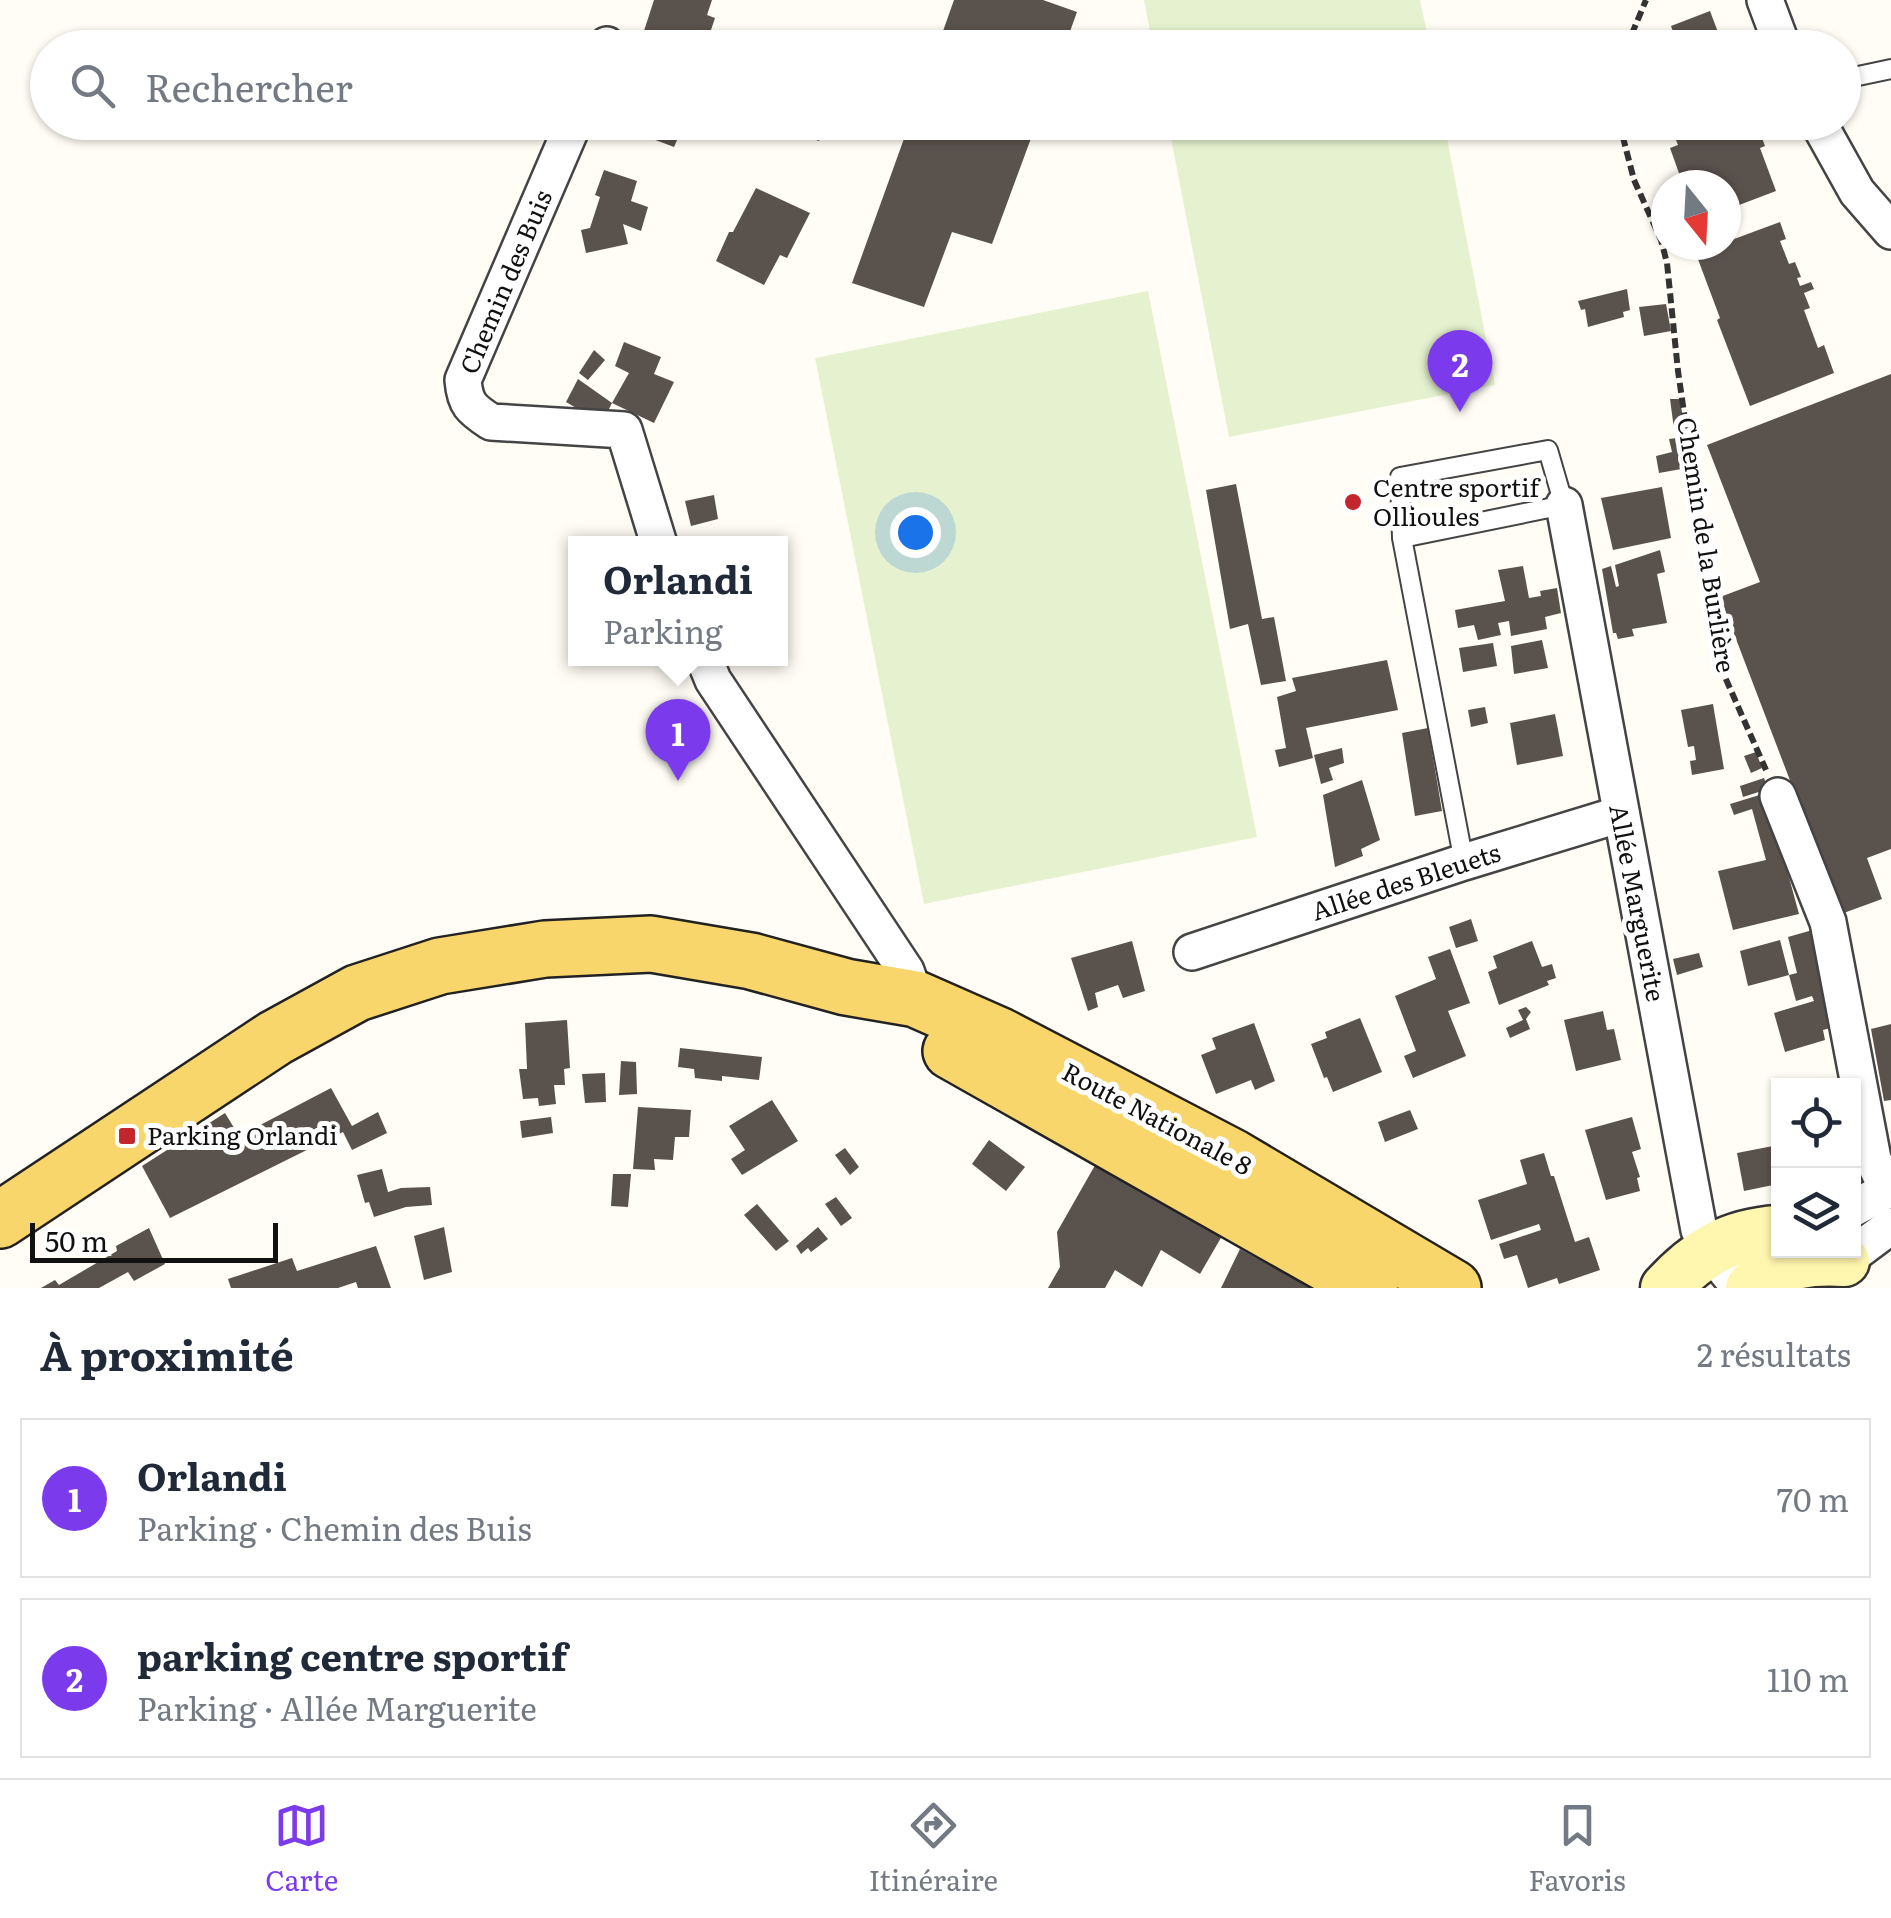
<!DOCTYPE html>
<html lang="fr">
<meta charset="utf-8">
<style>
body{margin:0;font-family:Literata,serif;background:#f2f2f3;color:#1f2937}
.controls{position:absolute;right:30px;bottom:30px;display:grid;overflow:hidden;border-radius:0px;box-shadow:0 2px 8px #0004}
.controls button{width:90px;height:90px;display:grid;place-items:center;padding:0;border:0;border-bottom:2px solid #e0e1e3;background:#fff;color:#1f2937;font:50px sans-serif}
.compass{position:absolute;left:1651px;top:170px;width:90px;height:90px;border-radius:50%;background:#fff;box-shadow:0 2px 8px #0004;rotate:162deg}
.scale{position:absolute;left:30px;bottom:25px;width:248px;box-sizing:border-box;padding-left:10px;border:5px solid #111;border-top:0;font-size:28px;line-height:35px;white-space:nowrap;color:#111;-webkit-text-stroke:8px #fff;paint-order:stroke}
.you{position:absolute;left:915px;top:532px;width:35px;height:35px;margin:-25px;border:8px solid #fff;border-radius:50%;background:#1a73e8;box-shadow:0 0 0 15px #1a73e833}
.badge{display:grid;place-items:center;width:65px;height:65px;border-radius:50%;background:#7c3aed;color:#fff;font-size:32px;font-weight:700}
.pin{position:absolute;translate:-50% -82px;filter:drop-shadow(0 2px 5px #0008)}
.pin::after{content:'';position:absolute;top:52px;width:35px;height:30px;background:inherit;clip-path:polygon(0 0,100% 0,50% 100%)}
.popup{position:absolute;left:568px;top:536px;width:220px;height:130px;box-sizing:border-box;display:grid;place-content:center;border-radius:0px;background:#fff;filter:drop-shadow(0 2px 8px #0005);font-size:32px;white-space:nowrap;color:#747a83}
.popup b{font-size:38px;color:#1f2937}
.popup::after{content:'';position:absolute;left:50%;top:100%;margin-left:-20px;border:20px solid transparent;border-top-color:#fff}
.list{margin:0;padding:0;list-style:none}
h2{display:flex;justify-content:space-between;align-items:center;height:130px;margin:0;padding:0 40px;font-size:42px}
h2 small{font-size:32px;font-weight:400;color:#747a83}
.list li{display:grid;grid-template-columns:65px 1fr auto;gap:30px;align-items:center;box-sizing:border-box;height:160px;margin:0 20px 20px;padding:0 20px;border:2px solid #e0e1e3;border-radius:0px}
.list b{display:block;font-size:38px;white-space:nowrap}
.list p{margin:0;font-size:32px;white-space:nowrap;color:#747a83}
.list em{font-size:32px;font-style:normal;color:#747a83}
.icon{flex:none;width:55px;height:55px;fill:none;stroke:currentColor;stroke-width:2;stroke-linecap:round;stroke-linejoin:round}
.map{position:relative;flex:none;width:1891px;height:1288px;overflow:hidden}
.search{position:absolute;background:#fff;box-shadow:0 2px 8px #0004;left:30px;right:30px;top:30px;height:110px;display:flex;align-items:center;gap:25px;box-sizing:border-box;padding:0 35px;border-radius:55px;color:#747a83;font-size:38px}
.sheet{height:490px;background:#fff}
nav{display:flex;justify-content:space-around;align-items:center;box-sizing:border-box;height:140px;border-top:2px solid #e0e1e3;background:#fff;font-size:28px;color:#747a83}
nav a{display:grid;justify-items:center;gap:5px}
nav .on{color:#7c3aed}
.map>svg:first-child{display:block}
.pitch{fill:#e6f2cf}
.building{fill:#5a524d}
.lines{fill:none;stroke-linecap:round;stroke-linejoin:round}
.lane-casing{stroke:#444;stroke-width:22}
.street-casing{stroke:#444;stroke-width:40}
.secondary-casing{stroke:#333;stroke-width:55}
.primary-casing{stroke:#222;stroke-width:60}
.path{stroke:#333;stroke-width:6;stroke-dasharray:10 5;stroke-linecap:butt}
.lane{stroke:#fff;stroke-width:18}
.street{stroke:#fff;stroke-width:35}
.secondary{stroke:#fff6b0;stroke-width:50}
.primary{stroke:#f9d66b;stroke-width:55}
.poi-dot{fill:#c4262e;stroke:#fff;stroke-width:4}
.labels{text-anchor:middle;stroke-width:10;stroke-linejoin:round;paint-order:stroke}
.street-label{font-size:25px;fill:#111;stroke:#fff}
.poi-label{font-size:25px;fill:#111;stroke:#fff;text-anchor:start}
</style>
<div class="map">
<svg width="1891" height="1288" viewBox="0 0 1891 1288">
<rect width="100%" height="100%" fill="#fffdf5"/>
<g class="pitch">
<path d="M1144 0H1420L1430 47H1153Z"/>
<path d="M1168 123H1444L1495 385 1229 437Z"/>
<path d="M1148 291 1257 837 924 904 815 358Z"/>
</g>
<g class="building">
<path d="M654 0H712L707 15 715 18 705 48H682L643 34Z"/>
<path d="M954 0H1043L1077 12 1064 48H937Z"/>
<path d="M1710 11 1724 48H1670L1677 44 1671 26Z"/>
<path d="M623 122H685L674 147 621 127Z"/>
<path d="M800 122H843L837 138 823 134 819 141 796 133Z"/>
<path d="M910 122H1037L992 244 952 232 924 307 852 283Z"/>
<path d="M1669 122H1746L1748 128 1760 124 1763 132 1760 133 1765 146 1760 148 1776 191 1726 210V185H1693L1688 173 1680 176 1670 148 1678 145Z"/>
<path d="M604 170 637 181 631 201 648 207 641 231 623 224 628 244 586 253 581 230 590 228 600 197 595 195Z"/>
<path d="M756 188 810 213 787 258 780 255 764 285 716 261 729 232H733Z"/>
<path d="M1780 222 1786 239 1780 241 1789 264 1795 262 1801 277 1797 278 1800 286 1811 282 1814 289 1804 293 1810 308 1804 310 1818 348 1824 345 1834 373 1750 406 1717 320 1720 318 1696 254 1719 245H1726V242Z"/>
<path d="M1627 289 1630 310 1623 312 1624 317 1588 327 1585 309 1581 310 1578 301Z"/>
<path d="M1666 304 1671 331 1644 336 1639 307Z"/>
<path d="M624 342 661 357 654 374 674 382 654 423 612 403 629 373 615 366Z"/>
<path d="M594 350 605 360 588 380 579 373Z"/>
<path d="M1891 374V849L1867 858 1882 899 1841 914 1720 597 1760 582 1707 445Z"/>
<path d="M578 379 612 403 602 423 566 402Z"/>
<path d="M1670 399H1680L1684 426 1674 429Z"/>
<path d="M1684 437 1687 468 1659 473 1656 456 1672 452 1669 439Z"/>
<path d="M1236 484 1262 619 1274 617 1286 681 1261 685 1248 624 1230 629 1206 490Z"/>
<path d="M1662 487 1671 538 1613 550 1601 498Z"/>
<path d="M714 495 718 519 691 526 685 501Z"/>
<path d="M1660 550 1665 572 1657 574 1667 623 1632 629 1634 636 1618 639 1616 633H1613L1602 569 1611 566 1616 587 1619 586 1615 565Z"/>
<path d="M1523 566 1529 598 1541 596 1540 591 1557 588 1561 613 1545 617 1547 629 1511 636 1509 621 1498 623 1501 635 1478 640 1474 625 1458 628 1455 610 1505 601 1498 570Z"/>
<path d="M1542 640 1548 668 1514 674 1511 646Z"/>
<path d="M1493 643 1497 666 1463 672 1459 648Z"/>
<path d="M1387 660 1398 710 1306 728 1313 758 1279 767 1275 750 1286 748 1277 697 1296 691 1292 678Z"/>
<path d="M1713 704 1724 769 1692 775 1690 761 1696 760 1694 746 1688 747 1681 710Z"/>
<path d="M1485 707 1488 723 1471 727 1468 710Z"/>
<path d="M1555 714 1563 756 1517 765 1510 723Z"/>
<path d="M1428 728 1442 811 1415 816 1402 733Z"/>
<path d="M1342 748 1344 763 1329 768 1333 780 1321 784 1314 755Z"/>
<path d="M1756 752 1762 768 1751 773 1744 756Z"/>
<path d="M1764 778 1768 789 1743 797 1740 786Z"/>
<path d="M1362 780 1380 840 1361 849 1363 856 1335 867 1323 795Z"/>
<path d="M1766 793 1799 914 1733 930 1718 871 1766 860 1752 809 1734 815 1730 804Z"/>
<path d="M1471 919 1478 941 1456 948 1449 927Z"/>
<path d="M1823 927 1844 1024 1823 1030 1825 1040 1785 1052 1774 1013 1814 1001 1812 996 1796 1001 1789 975 1748 986 1740 951 1780 940 1789 975 1797 973 1788 937Z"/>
<path d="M1132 941 1145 991 1123 998 1118 985 1095 993 1098 1007 1088 1011 1071 958Z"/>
<path d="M1532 941 1542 967 1552 964 1556 978 1547 981 1549 985 1499 1005 1488 972 1497 968 1493 956Z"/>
<path d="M1450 949 1470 1003 1448 1011 1466 1056 1413 1078 1404 1056 1416 1051 1395 996 1436 979 1428 957Z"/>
<path d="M1699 953 1703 967 1677 975 1673 959Z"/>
<path d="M1526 1007 1531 1012 1526 1019 1530 1029 1510 1038 1506 1028 1523 1020 1518 1010Z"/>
<path d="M1603 1011 1607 1030 1614 1029 1621 1060 1576 1071 1564 1020Z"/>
<path d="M1360 1018 1382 1072 1333 1092 1327 1077 1324 1078 1311 1044 1327 1038 1325 1032Z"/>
<path d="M567 1020 570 1068 564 1069 565 1085H554L556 1104 539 1106 538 1098 523 1099 519 1069H527L525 1023Z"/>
<path d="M1254 1023 1275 1081 1255 1090 1251 1080 1216 1094 1201 1055 1216 1049 1212 1038Z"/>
<path d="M1891 1024V1100L1884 1101 1871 1029Z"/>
<path d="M680 1048 762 1057 759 1080 722 1076V1081L695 1078 694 1069 678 1067Z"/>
<path d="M621 1061 636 1062 637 1094 619 1095Z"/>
<path d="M605 1073 606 1102 585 1103 582 1074Z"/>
<path d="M331 1088 352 1126 378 1112 387 1133 352 1150 343 1132 170 1218 142 1166 225 1113 239 1136Z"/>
<path d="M772 1100 798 1141 742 1175 731 1159 745 1150 729 1126Z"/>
<path d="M638 1107 691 1110 689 1137H675L673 1160 654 1159 655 1170 633 1169Z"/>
<path d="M1410 1110 1418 1129 1385 1142 1378 1122Z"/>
<path d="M551 1117 553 1133 522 1138 520 1121Z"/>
<path d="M1632 1117 1641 1149 1632 1152 1640 1177 1637 1178 1640 1191 1606 1200 1585 1130Z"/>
<path d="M989 1140 1025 1167 1006 1191 972 1164Z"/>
<path d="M1778 1145V1184L1744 1191 1737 1153Z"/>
<path d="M845 1148 859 1167 850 1175 835 1155Z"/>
<path d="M1544 1153 1551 1176H1554L1575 1242 1589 1237 1600 1270 1559 1284 1557 1278 1528 1288 1517 1255 1504 1259 1499 1244 1541 1230 1539 1224 1491 1240 1478 1200 1527 1184 1520 1160Z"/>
<path d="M1098 1160 1222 1236 1200 1274 1161 1250 1142 1287 1115 1270 1105 1288H1048L1060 1267 1057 1232Z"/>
<path d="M382 1169 388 1192 401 1188 430 1187 432 1205 406 1207 374 1217 369 1202 365 1203 357 1175Z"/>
<path d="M613 1174H631L628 1207 611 1206Z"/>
<path d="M836 1197 852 1218 841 1226 825 1204Z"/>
<path d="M757 1204 789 1241 776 1251 744 1215Z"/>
<path d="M444 1227 452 1272 424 1280 414 1236Z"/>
<path d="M818 1227 828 1239 811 1252 808 1248 801 1254 796 1246Z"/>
<path d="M149 1228 165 1264 134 1281 128 1272 99 1288H41L55 1280 59 1285 117 1251 116 1246Z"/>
<path d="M376 1246 391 1288H358L356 1282 338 1288H231L228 1279 292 1258 297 1271Z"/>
<path d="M1240 1249 1299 1281 1311 1288H1221Z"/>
</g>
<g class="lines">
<g class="lane-casing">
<g id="lane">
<path d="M1844 79 1891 69"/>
<path d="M1402 538 1564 505 1548 450 1400 477 1402 538 1464 862"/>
</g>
</g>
<g class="street-casing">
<g id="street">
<path d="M1765 0 1783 48"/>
<path d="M606 48 607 45"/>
<path d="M574 122 463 380C465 404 471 409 491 422L624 430 659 544"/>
<path d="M1818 122 1857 192 1891 231"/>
<path d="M1564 505 1699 1230 1709 1250 1740 1288"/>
<path d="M704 658 713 680 906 971 916 999"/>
<path d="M1778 796 1828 922 1873 1159 1887 1189"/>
<path d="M1192 952 1464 862 1621 814"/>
<path d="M1854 1208 1891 1188"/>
<path d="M1844 1261 1891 1226"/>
</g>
</g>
<g class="secondary-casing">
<g id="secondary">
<path d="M1666 1288C1698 1253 1730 1234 1778 1231"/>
<path d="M1751 1288C1774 1263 1812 1259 1844 1261"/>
</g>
</g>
<g class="primary-casing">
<g id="primary">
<path d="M951 1051 1370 1288"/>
<path d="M0 1220 275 1038 357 993 440 966 545 949 651 944 751 961 846 987 916 999 1000 1036 1232 1157 1453 1288"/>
</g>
</g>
<g class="path">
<path d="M1626 48 1646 0"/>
<path d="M1619 122 1634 180 1661 240 1667 263 1678 371 1721 668 1766 770"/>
</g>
<use href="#lane" class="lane"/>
<use href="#street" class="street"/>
<use href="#secondary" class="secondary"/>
<use href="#primary" class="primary"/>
</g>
<g class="poi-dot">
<circle cx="1353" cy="502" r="10"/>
<rect x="117" y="1126" width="20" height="20" rx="5"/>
</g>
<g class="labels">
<g class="street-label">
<text transform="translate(506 282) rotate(-67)" y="9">Chemin des Buis</text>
<text transform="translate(1706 545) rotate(81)" y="9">Chemin de la Burlière</text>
<text transform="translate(1406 882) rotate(-18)" y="9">Allée des Bleuets</text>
<text transform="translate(1637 903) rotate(79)" y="9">Allée Marguerite</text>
<text transform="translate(1157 1119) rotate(28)" y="9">Route Nationale 8</text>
</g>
<g class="poi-label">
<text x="1373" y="497">Centre sportif<tspan x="1373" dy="29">Ollioules</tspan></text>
<text x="147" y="1145">Parking Orlandi</text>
</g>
</g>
</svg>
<div class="controls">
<button><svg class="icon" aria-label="locate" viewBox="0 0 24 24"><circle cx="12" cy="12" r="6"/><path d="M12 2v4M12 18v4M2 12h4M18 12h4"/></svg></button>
<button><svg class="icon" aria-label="layers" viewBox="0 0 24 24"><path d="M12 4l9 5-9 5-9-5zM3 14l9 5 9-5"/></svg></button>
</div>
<svg class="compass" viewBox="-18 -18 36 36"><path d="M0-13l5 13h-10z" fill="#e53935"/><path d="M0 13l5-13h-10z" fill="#747a83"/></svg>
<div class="scale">50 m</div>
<div class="you"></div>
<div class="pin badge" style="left:678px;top:781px">1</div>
<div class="popup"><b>Orlandi</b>Parking</div>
<div class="pin badge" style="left:1460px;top:412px">2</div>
<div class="search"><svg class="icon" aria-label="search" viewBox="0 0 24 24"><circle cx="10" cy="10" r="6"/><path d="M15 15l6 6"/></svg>Rechercher</div>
</div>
<section class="sheet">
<h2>À proximité<small>2 résultats</small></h2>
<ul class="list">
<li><span class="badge">1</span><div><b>Orlandi</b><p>Parking · Chemin des Buis</p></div><em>70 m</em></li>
<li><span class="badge">2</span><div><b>parking centre sportif</b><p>Parking · Allée Marguerite</p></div><em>110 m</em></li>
</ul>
</section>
<nav>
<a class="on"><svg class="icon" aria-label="map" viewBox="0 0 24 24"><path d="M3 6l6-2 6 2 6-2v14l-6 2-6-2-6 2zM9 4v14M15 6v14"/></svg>Carte</a>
<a><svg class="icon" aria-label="directions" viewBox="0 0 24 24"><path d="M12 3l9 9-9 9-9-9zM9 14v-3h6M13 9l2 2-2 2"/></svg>Itinéraire</a>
<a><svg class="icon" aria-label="saved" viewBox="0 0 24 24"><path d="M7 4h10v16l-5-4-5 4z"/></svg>Favoris</a>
</nav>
